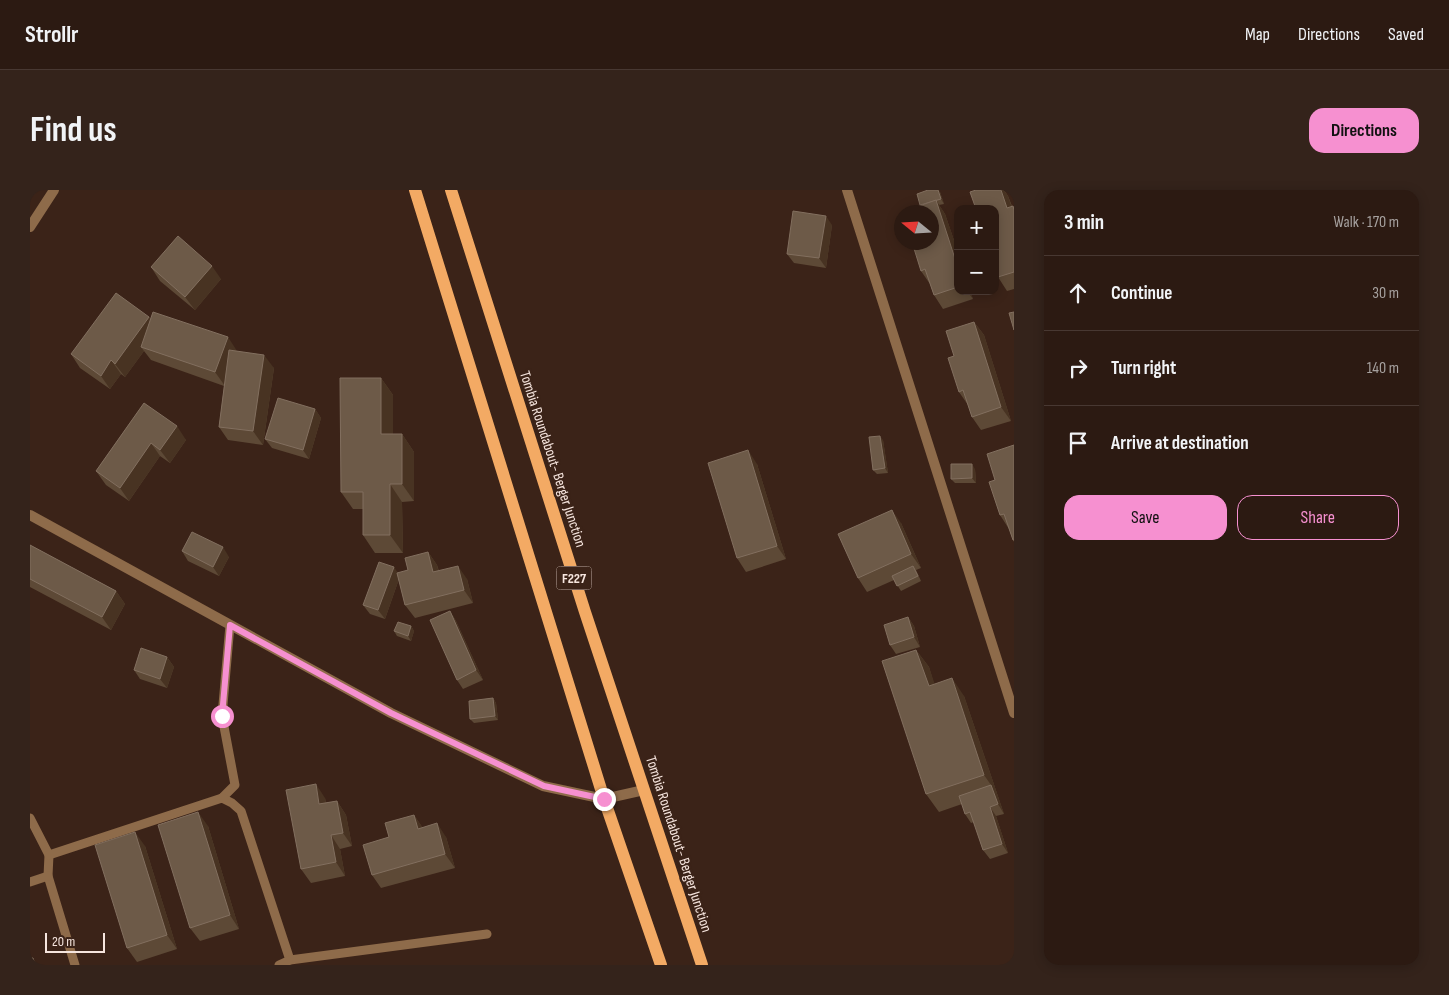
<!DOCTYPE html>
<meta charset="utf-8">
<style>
body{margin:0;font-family:"Sofia Sans Condensed",sans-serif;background:#34231b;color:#f1f3f6}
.controls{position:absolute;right:15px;top:15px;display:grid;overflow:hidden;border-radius:10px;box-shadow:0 2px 12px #0003}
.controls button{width:45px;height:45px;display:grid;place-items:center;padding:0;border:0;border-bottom:1px solid #483832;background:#2c1a12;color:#f1f3f6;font:25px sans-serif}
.compass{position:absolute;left:864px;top:15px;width:45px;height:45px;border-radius:50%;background:#2c1a12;box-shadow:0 2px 12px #0003;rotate:288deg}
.scale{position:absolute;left:15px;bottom:12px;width:60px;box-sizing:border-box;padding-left:5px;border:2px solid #f6e5de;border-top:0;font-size:14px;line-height:18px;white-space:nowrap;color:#f6e5de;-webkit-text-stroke:4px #3b2318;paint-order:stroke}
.stop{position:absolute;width:15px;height:15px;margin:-11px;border:4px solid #f690d0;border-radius:50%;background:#fff}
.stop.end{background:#f690d0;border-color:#fff;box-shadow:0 1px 5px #0008}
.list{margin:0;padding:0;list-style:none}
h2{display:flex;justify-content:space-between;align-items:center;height:65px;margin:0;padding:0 20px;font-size:21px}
h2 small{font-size:16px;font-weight:400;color:#a6a19f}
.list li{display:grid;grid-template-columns:32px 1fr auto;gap:15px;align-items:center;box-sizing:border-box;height:75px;padding:0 20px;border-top:1px solid #483832}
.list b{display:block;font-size:19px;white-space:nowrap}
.list em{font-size:16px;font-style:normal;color:#a6a19f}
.actions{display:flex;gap:10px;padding:15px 20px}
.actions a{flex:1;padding:11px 0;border:1px solid #f690d0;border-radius:15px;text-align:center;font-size:18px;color:#f690d0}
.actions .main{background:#f690d0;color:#111}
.icon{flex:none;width:28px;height:28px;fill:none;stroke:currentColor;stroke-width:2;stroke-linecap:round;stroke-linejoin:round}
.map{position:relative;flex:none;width:984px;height:775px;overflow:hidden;border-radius:15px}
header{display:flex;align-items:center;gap:30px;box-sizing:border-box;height:70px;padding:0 25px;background:#2c1a12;border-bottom:1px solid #483832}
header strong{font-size:24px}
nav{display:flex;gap:28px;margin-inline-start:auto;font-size:18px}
.intro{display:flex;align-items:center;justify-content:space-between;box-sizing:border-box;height:120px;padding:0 30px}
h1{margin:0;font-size:35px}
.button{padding:12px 22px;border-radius:15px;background:#f690d0;color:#111;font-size:18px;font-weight:700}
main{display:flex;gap:30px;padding:0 30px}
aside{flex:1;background:#2c1a12;border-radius:15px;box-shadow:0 2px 12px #0003}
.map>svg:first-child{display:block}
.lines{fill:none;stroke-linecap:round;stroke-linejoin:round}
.service{stroke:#8e6b4a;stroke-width:9}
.minor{stroke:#8e6b4a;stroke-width:10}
.tertiary{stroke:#8e6b4a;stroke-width:10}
.primary{stroke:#f3aa64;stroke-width:12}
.wall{fill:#5d4936}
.shaded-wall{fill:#483322}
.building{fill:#6d5a48;stroke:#826f5f}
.route{stroke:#f690d0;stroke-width:6}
.labels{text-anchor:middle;stroke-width:5;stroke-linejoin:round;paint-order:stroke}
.shield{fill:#3b2318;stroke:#beaba3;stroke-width:1}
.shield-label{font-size:14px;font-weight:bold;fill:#f6e5de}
.street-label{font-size:15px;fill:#f6e5de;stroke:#3b2318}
</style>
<header>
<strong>Strollr</strong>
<nav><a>Map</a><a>Directions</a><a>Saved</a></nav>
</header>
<div class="intro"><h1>Find us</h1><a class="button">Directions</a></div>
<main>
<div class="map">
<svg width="984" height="775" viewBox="0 0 984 775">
<rect width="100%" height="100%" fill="#3b2318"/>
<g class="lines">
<g class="service">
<path d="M192 608 205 595 192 526 200 435"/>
<path d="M0 628 19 665 18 686 45 775"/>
<path d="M19 665 192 608 202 613 211 621 260 770"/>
<path d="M0 692 18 686"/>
<path d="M249 775 260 770 457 744"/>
</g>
<g class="minor">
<path d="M817 0 984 523"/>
<path d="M0 37 24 0"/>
</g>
<path class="tertiary" d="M0 325 361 523 513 596 574 609 614 600"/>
<g class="primary">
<path d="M385 0 574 609 631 775"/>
<path d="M421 0 555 422 672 775"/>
</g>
</g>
<g class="wall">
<path d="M946 0H974L978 6 982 16H983L984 18V99L977 101 968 87Z"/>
<path d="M910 2 914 14 909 15 915 24 928 62V101H940L943 109 913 119 904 105 900 94 891 81 902 52 890 15Z"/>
<path d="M802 35 796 78 764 73 757 64Z"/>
<path d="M121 77 191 89 165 120 130 91Z"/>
<path d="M119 127 121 129 207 161 244 178 233 255 198 250 189 237 194 196 121 170 114 161 95 187 91 184 80 199 50 178 41 164Z"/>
<path d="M944 132 954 145 981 231 951 240 942 227 938 215 929 202 924 166Z"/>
<path d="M351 188 363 205V244H372L384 262V311L372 312 373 363H345L333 345V319H323L311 302Z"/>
<path d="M114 213 156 250 140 273 130 266 99 311 76 295 66 281Z"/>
<path d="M285 219 291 228 279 269 242 258 235 249Z"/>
<path d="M853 250 858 283 847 284 843 280Z"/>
<path d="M984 255V352L979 339 970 325 965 290Z"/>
<path d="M727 274 756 369 716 382 707 368Z"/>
<path d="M945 279 946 293H925L921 289Z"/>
<path d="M871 333 891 378 886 380 891 391 871 401 864 390 837 402 828 388Z"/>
<path d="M0 355 86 401 95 414 81 440 0 397Z"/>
<path d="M152 361 199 367 189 386 158 371Z"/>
<path d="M398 362 407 375 409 381 437 389 443 413 385 428 375 415 369 389 355 429 340 424 333 415 378 380Z"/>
<path d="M420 421 426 431 453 490 433 499 427 490Z"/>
<path d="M878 427 884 436 890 457 866 464 860 455Z"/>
<path d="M381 436 384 441 381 451 367 446 364 441Z"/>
<path d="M886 460 899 477 904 494 934 506 974 624 966 626 978 663 960 669 953 660 944 632 941 633 935 624 932 614 909 622 896 604Z"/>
<path d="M137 467 144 477 137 498 110 489 104 480Z"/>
<path d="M463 508 466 513 468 530 444 533 440 529Z"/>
<path d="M295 608 296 613 307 611 316 625 322 656 310 659 315 686 281 693 271 679Z"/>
<path d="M384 625 392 637 416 647 425 678 351 698 342 685Z"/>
<path d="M178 636 209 739 170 751 160 738Z"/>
<path d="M115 656 147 759 107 772 97 758Z"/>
</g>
<g class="shaded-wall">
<path d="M908 0H909L910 2 914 14 911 9Z"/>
<path d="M971 0H974L978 6 984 24 977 18Z"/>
<path d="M906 10 915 24 928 62V78Z"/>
<path d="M796 26 802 35 796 78 789 68Z"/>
<path d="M182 76 191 89 165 120 155 107Z"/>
<path d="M937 101H940L943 109Z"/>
<path d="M119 127 129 140 111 157 114 161 95 187 85 174Z"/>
<path d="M944 132 954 145 981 231 971 217Z"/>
<path d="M198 147 207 161 195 196 185 182Z"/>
<path d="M234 165 244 178 233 255 223 241Z"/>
<path d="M81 170 91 184 80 199 71 186Z"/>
<path d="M351 188 363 205V262L351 244Z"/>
<path d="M285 219 291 228 279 269 273 260Z"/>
<path d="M147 236 156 250 140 273 130 260Z"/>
<path d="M372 244 384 262V311L372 294Z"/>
<path d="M850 246 853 250 858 283 855 278Z"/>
<path d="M121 253 130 266 99 311 90 298Z"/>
<path d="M718 260 727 274 756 369 747 356Z"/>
<path d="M942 274 945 279 946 293 942 288Z"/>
<path d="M360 294 372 312 373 363 360 345Z"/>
<path d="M862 320 871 333 891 378 881 364Z"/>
<path d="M193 357 199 367 189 386 183 377Z"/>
<path d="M398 362 407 375 412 396 403 382Z"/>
<path d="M428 376 437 389 443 413 434 400Z"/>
<path d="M364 377 370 386 355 429 348 420Z"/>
<path d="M86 401 95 414 81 440 72 427Z"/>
<path d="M420 421 426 431 453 490 446 480Z"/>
<path d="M878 427 884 436 890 457 884 447Z"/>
<path d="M381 436 384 441 381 451 378 446Z"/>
<path d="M886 460 899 477 911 513 899 496Z"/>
<path d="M137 467 144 477 137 498 130 489Z"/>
<path d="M922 488 934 506 974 624 968 614 961 595 954 585Z"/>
<path d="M463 508 466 513 468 530 465 526Z"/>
<path d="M286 594 295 608 299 628 289 614Z"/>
<path d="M307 611 316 625 322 656 313 643Z"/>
<path d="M960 617 966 626 978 663 972 654Z"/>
<path d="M168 622 178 636 209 739 200 725Z"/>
<path d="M384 625 393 638 388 639Z"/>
<path d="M407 633 416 647 425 678 415 664Z"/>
<path d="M105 642 115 656 147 759 137 745Z"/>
<path d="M301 645 310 659 315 686 306 672Z"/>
<path d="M3 768 8 775H5Z"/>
</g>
<g class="building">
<path d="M898 0H908L911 9 890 15 887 4Z"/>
<path d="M946 0H971L977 18 983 16 984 20V82L968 87 965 80V19H946L940 2Z"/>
<path d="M906 10 928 78V97L904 105 895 79 891 81 882 52H902V22H879L878 20Z"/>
<path d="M763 21 796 26 789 68 757 64Z"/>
<path d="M148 46 182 76 155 107 121 77Z"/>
<path d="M86 103 119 127 85 174 81 170 71 186 41 164Z"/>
<path d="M123 122 198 147 185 182 111 157Z"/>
<path d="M984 122V140L979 123Z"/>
<path d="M944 132 971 217 942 227 933 200 929 202 918 168 924 166 916 141Z"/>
<path d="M199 160 234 165 223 241 189 237Z"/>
<path d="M310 188H351V244H372V294H360V345H333V302H311Z"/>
<path d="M248 208 285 219 273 260 235 249Z"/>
<path d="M114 213 147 236 130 260 121 253 90 298 66 281Z"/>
<path d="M850 246 855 278 843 280 839 247Z"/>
<path d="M984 255V350H983L974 324 970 325 959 292 965 290 957 264Z"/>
<path d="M718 260 747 356 707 368 678 273Z"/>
<path d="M921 274H942V288L921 289Z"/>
<path d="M862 320 881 364 828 388 808 344Z"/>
<path d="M162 342 193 357 183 377 152 361Z"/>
<path d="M0 355 86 401 72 427 0 389Z"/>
<path d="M398 362 403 382 428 376 434 400 375 415 367 383 378 380 375 368Z"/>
<path d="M349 372 364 377 348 420 333 415Z"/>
<path d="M883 376 888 386 867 396 862 386Z"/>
<path d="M420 421 446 480 427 490 400 430Z"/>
<path d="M878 427 884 447 860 455 854 435Z"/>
<path d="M368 432 381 436 378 446 364 441Z"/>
<path d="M111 458 137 467 130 489 104 480Z"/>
<path d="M886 460 899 496 922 488 954 585 896 604 852 471Z"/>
<path d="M463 508 465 526 440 529 439 511Z"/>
<path d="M286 594 289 614 307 611 313 643 301 645 306 672 271 679 256 600Z"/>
<path d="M961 595 968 614 960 617 972 654 953 660 940 622 935 624 929 606Z"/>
<path d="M168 622 200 725 160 738 128 635Z"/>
<path d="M384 625 388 639 407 633 415 664 342 685 333 655 359 647 355 633Z"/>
<path d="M105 642 137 745 97 758 65 655Z"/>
<path d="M0 768H3L5 775H0Z"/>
</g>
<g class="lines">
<path class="route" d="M192 526 200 435 361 523 514 596 574 609"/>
</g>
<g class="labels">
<rect class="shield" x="526.5" y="376.5" width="35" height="23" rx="4"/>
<g class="shield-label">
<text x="544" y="393">F227</text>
</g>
<g class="street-label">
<text transform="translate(523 269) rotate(72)" y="5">Tombia Roundabout- Berger Junction</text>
<text transform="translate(649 654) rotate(72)" y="5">Tombia Roundabout- Berger Junction</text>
</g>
</g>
</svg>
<div class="controls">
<button>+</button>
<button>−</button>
</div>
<svg class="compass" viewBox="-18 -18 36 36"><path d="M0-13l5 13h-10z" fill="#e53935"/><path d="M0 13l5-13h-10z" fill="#a6a19f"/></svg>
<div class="scale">20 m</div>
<div class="stop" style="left:192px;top:526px"></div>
<div class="stop end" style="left:574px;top:609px"></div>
</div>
<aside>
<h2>3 min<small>Walk · 170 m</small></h2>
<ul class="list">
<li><svg class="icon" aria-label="ahead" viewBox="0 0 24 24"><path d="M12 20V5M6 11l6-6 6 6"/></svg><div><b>Continue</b></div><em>30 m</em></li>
<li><svg class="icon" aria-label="right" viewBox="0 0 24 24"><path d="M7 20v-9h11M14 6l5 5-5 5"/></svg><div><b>Turn right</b></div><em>140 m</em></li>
<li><svg class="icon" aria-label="arrive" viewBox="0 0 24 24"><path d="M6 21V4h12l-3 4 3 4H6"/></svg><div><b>Arrive at destination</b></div></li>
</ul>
<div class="actions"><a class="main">Save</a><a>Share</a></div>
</aside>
</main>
